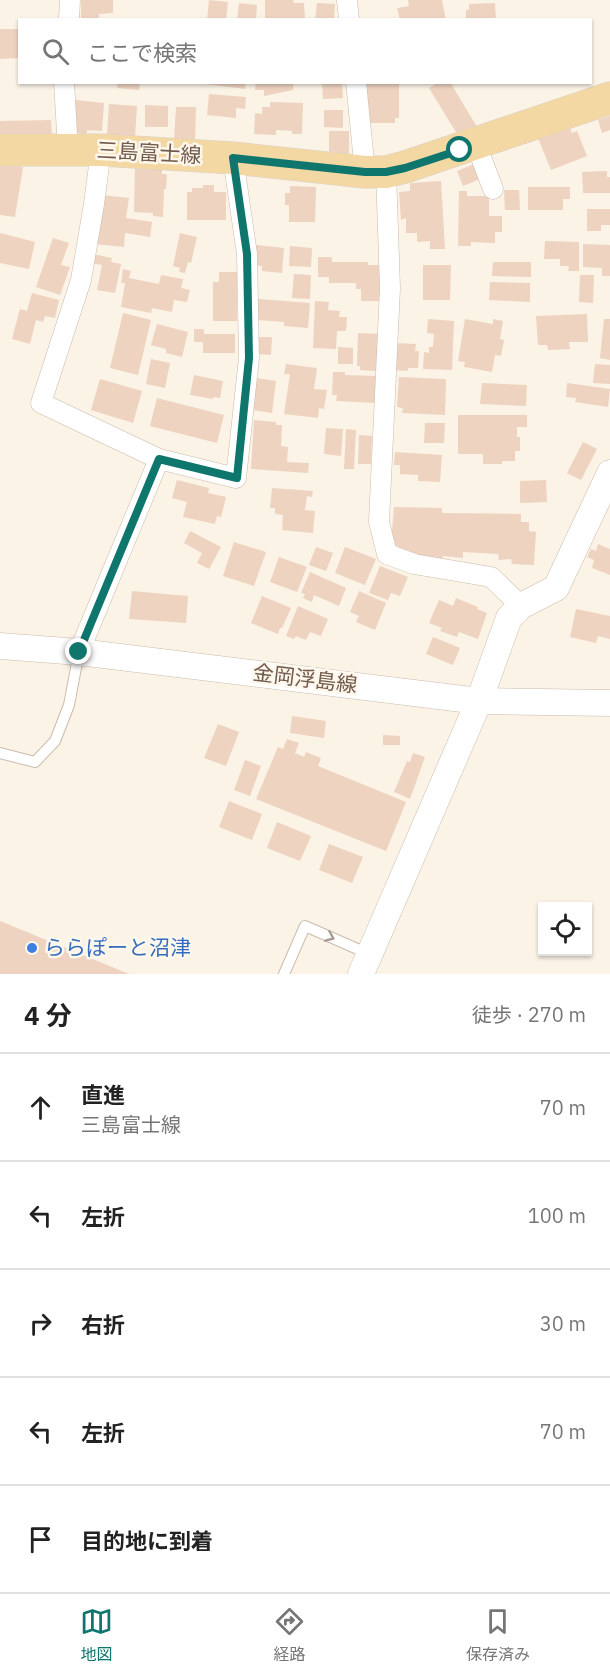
<!DOCTYPE html>
<html lang="ja">
<meta charset="utf-8">
<style>
body{margin:0;font-family:"IBM Plex Sans","Noto Sans JP",sans-serif;background:#f2f2f2;color:#222}
.controls{position:absolute;right:18px;bottom:18px;display:grid;overflow:hidden;border-radius:0px;box-shadow:0 2px 4px #0004}
.controls button{width:54px;height:54px;display:grid;place-items:center;padding:0;border:0;border-bottom:2px solid #e0e0e0;background:#fff;color:#222;font:30px sans-serif}
.stop{position:absolute;width:18px;height:18px;margin:-14px;border:4px solid #0f766e;border-radius:50%;background:#fff}
.stop.end{background:#0f766e;border-color:#fff;box-shadow:0 2px 6px #0008}
.list{margin:0;padding:0;list-style:none}
h2{display:flex;justify-content:space-between;align-items:center;height:78px;margin:0;padding:0 24px;font-size:26px}
h2 small{font-size:20px;font-weight:400;color:#767676}
.list li{display:grid;grid-template-columns:39px 1fr auto;gap:18px;align-items:center;box-sizing:border-box;height:108px;padding:0 24px;border-top:2px solid #e0e0e0}
.list b{display:block;font-size:22px;white-space:nowrap}
.list p{margin:0;font-size:20px;white-space:nowrap;color:#767676}
.list em{font-size:20px;font-style:normal;color:#767676}
.icon{flex:none;width:33px;height:33px;fill:none;stroke:currentColor;stroke-width:2;stroke-linecap:round;stroke-linejoin:round}
.map{position:relative;flex:none;width:610px;height:974px;overflow:hidden}
.search{position:absolute;background:#fff;box-shadow:0 2px 4px #0004;left:18px;right:18px;top:18px;height:66px;display:flex;align-items:center;gap:15px;box-sizing:border-box;padding:0 21px;border-radius:0px;color:#767676;font-size:22px}
.sheet{height:618px;background:#fff}
nav{display:flex;justify-content:space-around;align-items:center;box-sizing:border-box;height:84px;border-top:2px solid #e0e0e0;background:#fff;font-size:16px;color:#767676}
nav a{display:grid;justify-items:center;gap:3px}
nav .on{color:#0f766e}
.map>svg:first-child{display:block}
.building{fill:#eed3c0}
.lines{fill:none;stroke-linecap:round;stroke-linejoin:round}
.service-casing{stroke:#cbbbad;stroke-width:12}
.minor-casing{stroke:#cbbbad;stroke-width:21}
.tertiary-casing{stroke:#cbbbad;stroke-width:27}
.primary-casing{stroke:#d8d1cd;stroke-width:33}
.service{stroke:#fff;stroke-width:10}
.minor{stroke:#fff;stroke-width:20}
.tertiary{stroke:#fff;stroke-width:26}
.primary{stroke:#f4d8a3;stroke-width:32}
.oneway{stroke:#aa9d94}
.route{stroke:#0f766e;stroke-width:8}
.shop-dot{fill:#3f7fe0;stroke:#fef7ec;stroke-width:2}
.labels{text-anchor:middle;stroke-width:5;stroke-linejoin:round;paint-order:stroke}
.street-label{font-size:21px;fill:#725b4d;stroke:#fef7ec}
.shop-label{font-size:21px;fill:#366cbe;stroke:#fef7ec;text-anchor:start}
</style>
<div class="map">
<svg width="610" height="974" viewBox="0 0 610 974">
<rect width="100%" height="100%" fill="#fbf3e6"/>
<g class="building">
<path d="M81 0H113V13L99 14V18H81Z"/>
<path d="M209 0 228 2 226 20H207Z"/>
<path d="M265 0H293L294 3H304L305 20H265Z"/>
<path d="M408 0H442L446 20H400L397 8 409 6Z"/>
<path d="M239 3 257 5 256 20H237Z"/>
<path d="M317 3 335 4 334 20H315Z"/>
<path d="M495 3 496 20H466V10H469V4Z"/>
<path d="M0 29H20V58L0 59Z"/>
<path d="M118 82H140L139 90 117 88Z"/>
<path d="M206 82H246L245 89 206 84Z"/>
<path d="M256 82H293V90L264 96V90H255Z"/>
<path d="M322 82H342L343 98 323 99Z"/>
<path d="M439 82H450L477 127 459 137 429 88Z"/>
<path d="M367 83H399V118H395V123H367Z"/>
<path d="M209 94 246 97 245 109 236 108V118L207 115Z"/>
<path d="M75 100 104 103 102 131 87 130V134L72 133Z"/>
<path d="M270 102 303 103 302 134H292V131L276 130V135L254 134 255 113 262 114V107H270Z"/>
<path d="M109 104 137 106 135 137 107 135Z"/>
<path d="M145 105 168 106V127H145Z"/>
<path d="M176 107H196L195 139H174Z"/>
<path d="M324 110H343V128L324 127Z"/>
<path d="M610 116V130L602 133 598 120Z"/>
<path d="M51 120 52 140 0 141V121Z"/>
<path d="M569 125 572 133 577 131 587 156 551 170 538 138Z"/>
<rect x="329" y="131" width="20" height="28"/>
<path d="M0 164 23 167 15 217 0 215Z"/>
<path d="M162 164V174H167L166 189H164L163 217 153 216V213L134 212 135 166Z"/>
<path d="M474 164 480 179 463 186 457 171Z"/>
<path d="M607 171V177H610V193H583L582 172Z"/>
<path d="M441 181 445 249H430V241L417 242V233H406V218L401 220 399 192 410 191V183Z"/>
<path d="M203 185H214V192H226V220H187V192H192V188H203Z"/>
<path d="M290 186 316 187 315 222H289V205H285V193H290Z"/>
<path d="M528 187H570V199H563V210H528Z"/>
<path d="M504 190H519L520 210H505Z"/>
<path d="M459 191H467V196H489V216H502V232H495V243L471 242V246H458Z"/>
<path d="M102 195 129 198 126 218 152 222 150 237 125 233 124 247 95 244Z"/>
<path d="M587 209H610V225H601V231H587Z"/>
<path d="M0 233 35 242 29 269 0 263Z"/>
<path d="M180 233 197 237 191 263 188 262 185 273 179 272 180 268 173 266Z"/>
<path d="M53 238 69 243 61 265 70 267 60 295 36 287Z"/>
<path d="M545 241 579 242V271H568L569 266H560V259H544Z"/>
<path d="M583 244 610 245V276H602V268L583 267Z"/>
<path d="M256 245 284 248 282 273 262 271V266L254 265Z"/>
<path d="M290 246 312 248 311 267 289 266Z"/>
<path d="M93 254 112 258 111 262 121 264 115 293 97 290 102 265 91 263Z"/>
<path d="M318 257H332V262H368V265H381V301H361V289H356V283H329V277H318Z"/>
<path d="M493 262H531V277L492 276Z"/>
<path d="M423 265H451L450 300H423Z"/>
<path d="M123 269 131 271 129 278 159 284 161 275 183 279 181 288 190 290 187 302 174 300 172 312 152 308 151 313 121 307 125 283H121Z"/>
<path d="M219 272H237V321H213V282H219Z"/>
<path d="M294 274 311 275 310 299 292 298Z"/>
<path d="M580 275H594L593 303 579 302Z"/>
<path d="M490 282 530 283V302L489 300Z"/>
<path d="M32 293 59 300 55 318 45 316 43 322 36 320 30 344 12 339 20 309 27 311Z"/>
<path d="M258 299 310 303 308 328 284 326V322L257 320Z"/>
<path d="M315 301 329 302 328 310 340 311 339 317H347L346 331H337L336 349 313 348Z"/>
<path d="M123 313 151 320 138 375 110 368Z"/>
<path d="M587 314 588 342H569L570 349 548 350 547 345H538L536 316Z"/>
<path d="M428 319 454 321 452 370 423 369 424 352 429 353V347H433L434 334 427 333Z"/>
<path d="M465 319 493 324V319L503 321 500 339 504 340 501 356 495 355 492 372 464 367 465 362 458 361Z"/>
<path d="M604 319H610V360L600 358Z"/>
<path d="M157 324 188 332 182 357 166 353V349L151 345Z"/>
<path d="M194 329H204V334H235V353H203V342H194Z"/>
<path d="M358 333 378 334 376 371 360 370V366H357Z"/>
<path d="M257 337H272L271 355 256 354Z"/>
<path d="M395 343 416 344 415 351H419L418 368H408V371L394 370Z"/>
<path d="M338 347 353 348V364H338Z"/>
<path d="M151 359 170 363 165 388 146 384Z"/>
<path d="M286 364 317 368 314 389 327 390 324 409 319 408 318 418 284 414 290 374H284Z"/>
<path d="M595 364 610 365V384L593 383Z"/>
<path d="M333 372H345V375L376 376 375 403 336 401 337 395H332Z"/>
<path d="M194 375 223 381 220 398 213 397V399L190 395Z"/>
<path d="M399 377 446 379 445 415 402 413 403 408 397 407Z"/>
<path d="M257 378 276 381 272 413 253 410Z"/>
<path d="M100 379 142 391 133 423 91 410Z"/>
<path d="M482 383 527 385 526 406 480 404Z"/>
<path d="M567 383 610 389 608 407 575 402 576 398 566 397Z"/>
<path d="M157 398 224 415 217 443 150 426Z"/>
<path d="M458 415H527V427H517V437H520V451H515V461H502V464H483V454H458Z"/>
<path d="M254 420 276 422V425H282L281 446 288 447 287 462 309 463 308 473 251 469Z"/>
<path d="M425 423H445L444 443H424Z"/>
<path d="M326 428 343 429 341 456 324 454Z"/>
<path d="M346 429 356 430 354 469H344Z"/>
<path d="M359 435 372 436 371 464H358Z"/>
<path d="M583 442 597 449 581 480 567 473Z"/>
<path d="M395 452 442 455 440 482 418 481V475L400 474V465H394Z"/>
<path d="M177 480 209 488 208 493 226 497 221 517 217 516 215 524 183 517 187 502 172 498Z"/>
<path d="M546 480 547 502 520 503V481Z"/>
<path d="M272 488 313 491 312 497 307 496 305 510 315 511 313 533 282 530 283 515 275 514V508H270Z"/>
<path d="M394 507 442 508V513L521 514V522H529V531L536 532 534 565 512 564 511 559 499 560 498 554 463 552V558L443 556 442 561 420 559 391 543Z"/>
<path d="M190 531 221 547 209 569 197 563 202 553 184 543Z"/>
<path d="M234 542 266 552 254 586 223 576Z"/>
<path d="M598 544 610 549V575L592 568 594 560 587 557 591 549 596 551Z"/>
<path d="M316 547 333 553 326 571 309 565Z"/>
<path d="M345 547 376 559 365 585 335 573Z"/>
<path d="M279 557 307 567 297 592 270 582Z"/>
<path d="M380 566 408 577 400 596 391 593 388 600 369 593Z"/>
<path d="M310 572 346 588 339 606 314 595 312 602 303 598 305 594 301 593Z"/>
<path d="M132 591 188 596 186 623 129 619Z"/>
<path d="M359 591 386 603 375 630 356 622 359 616 350 612Z"/>
<path d="M262 596 291 608 282 628H280L278 634 251 623Z"/>
<path d="M456 598 478 607 477 609 487 613 478 639 459 632 457 637 440 631 442 628 429 623 439 600 453 606Z"/>
<path d="M298 606 328 619 321 636 310 632 306 640 296 636 294 639 286 636Z"/>
<path d="M576 609 610 616V639L598 636 596 643 570 637Z"/>
<path d="M433 637 460 648 453 665 426 654Z"/>
<path d="M292 716 326 721 324 738 290 733Z"/>
<path d="M218 724 239 732 226 766 204 758Z"/>
<path d="M383 735 400 736V745H383Z"/>
<path d="M287 739 299 743 295 753 304 757 306 752 321 758 318 766 406 802 386 851 256 799 278 747 283 749Z"/>
<path d="M413 753 425 757 410 799 394 792 407 761 410 762Z"/>
<path d="M245 760 261 766 250 796 234 790Z"/>
<path d="M229 801 262 814 252 840 219 827Z"/>
<path d="M277 822 311 836 300 861 267 848Z"/>
<path d="M329 844 363 857 352 883 319 870Z"/>
<path d="M0 921 129 974H0Z"/>
</g>
<g class="lines">
<g class="service-casing">
<g id="service">
<path d="M0 753 35 762 55 741 69 705 79 652"/>
<path d="M284 974 305 926 369 954"/>
</g>
</g>
<g class="minor-casing">
<g id="minor">
<path d="M347 0 349 20"/>
<path d="M69 20 70 0"/>
<path d="M64 82 68 150"/>
<path d="M356 82 365 172"/>
<path d="M476 144 493 189"/>
<path d="M101 150 94 204 81 280 41 403 159 459"/>
<path d="M386 172 390 288 379 522 387 554 414 564 491 577 521 606"/>
<path d="M79 652 159 459 236 478 249 358 247 254 233 158"/>
</g>
</g>
<g class="tertiary-casing">
<g id="tertiary">
<path d="M0 646 79 652 479 701 610 703"/>
<path d="M361 974 479 701 509 618 521 606 556 588 610 473"/>
</g>
</g>
<g class="primary-casing">
<path id="primary" d="M0 150H101L233 158 365 172H386L405 167 610 98"/>
</g>
<use href="#service" class="service"/>
<use href="#minor" class="minor"/>
<use href="#tertiary" class="tertiary"/>
<use href="#primary" class="primary"/>
</g>
<defs><path id="oneway-chevron" d="M-2-3.5L2.5 0L-2 3.5" fill="none" stroke-width="1.6" stroke-linecap="round" stroke-linejoin="round" transform="scale(1.5)"/></defs>
<use class="oneway" href="#oneway-chevron" transform="translate(330 937) rotate(23)"/>
<g class="lines">
<path class="route" d="M79 652 159 459 237 478 249 358 247 254 233 158 365 172H386L405 168 460 150"/>
</g>
<circle class="shop-dot" cx="32" cy="948" r="6"/>
<g class="labels">
<g class="street-label">
<text transform="translate(149 153) rotate(3)" y="7">三島富士線</text>
<text transform="translate(305 679) rotate(7)" y="7">金岡浮島線</text>
</g>
<g class="shop-label">
<text x="44" y="955">ららぽーと沼津</text>
</g>
</g>
</svg>
<div class="controls">
<button><svg class="icon" aria-label="locate" viewBox="0 0 24 24"><circle cx="12" cy="12" r="6"/><path d="M12 2v4M12 18v4M2 12h4M18 12h4"/></svg></button>
</div>
<div class="stop" style="left:460px;top:150px"></div>
<div class="stop end" style="left:79px;top:652px"></div>
<div class="search"><svg class="icon" aria-label="search" viewBox="0 0 24 24"><circle cx="10" cy="10" r="6"/><path d="M15 15l6 6"/></svg>ここで検索</div>
</div>
<section class="sheet">
<h2>4 分<small>徒歩 · 270 m</small></h2>
<ul class="list">
<li><svg class="icon" aria-label="ahead" viewBox="0 0 24 24"><path d="M12 20V5M6 11l6-6 6 6"/></svg><div><b>直進</b><p>三島富士線</p></div><em>70 m</em></li>
<li><svg class="icon" aria-label="left" viewBox="0 0 24 24"><path d="M17 20v-9H6M10 6l-5 5 5 5"/></svg><div><b>左折</b></div><em>100 m</em></li>
<li><svg class="icon" aria-label="right" viewBox="0 0 24 24"><path d="M7 20v-9h11M14 6l5 5-5 5"/></svg><div><b>右折</b></div><em>30 m</em></li>
<li><svg class="icon" aria-label="left" viewBox="0 0 24 24"><path d="M17 20v-9H6M10 6l-5 5 5 5"/></svg><div><b>左折</b></div><em>70 m</em></li>
<li><svg class="icon" aria-label="arrive" viewBox="0 0 24 24"><path d="M6 21V4h12l-3 4 3 4H6"/></svg><div><b>目的地に到着</b></div></li>
</ul>
</section>
<nav>
<a class="on"><svg class="icon" aria-label="map" viewBox="0 0 24 24"><path d="M3 6l6-2 6 2 6-2v14l-6 2-6-2-6 2zM9 4v14M15 6v14"/></svg>地図</a>
<a><svg class="icon" aria-label="directions" viewBox="0 0 24 24"><path d="M12 3l9 9-9 9-9-9zM9 14v-3h6M13 9l2 2-2 2"/></svg>経路</a>
<a><svg class="icon" aria-label="saved" viewBox="0 0 24 24"><path d="M7 4h10v16l-5-4-5 4z"/></svg>保存済み</a>
</nav>
